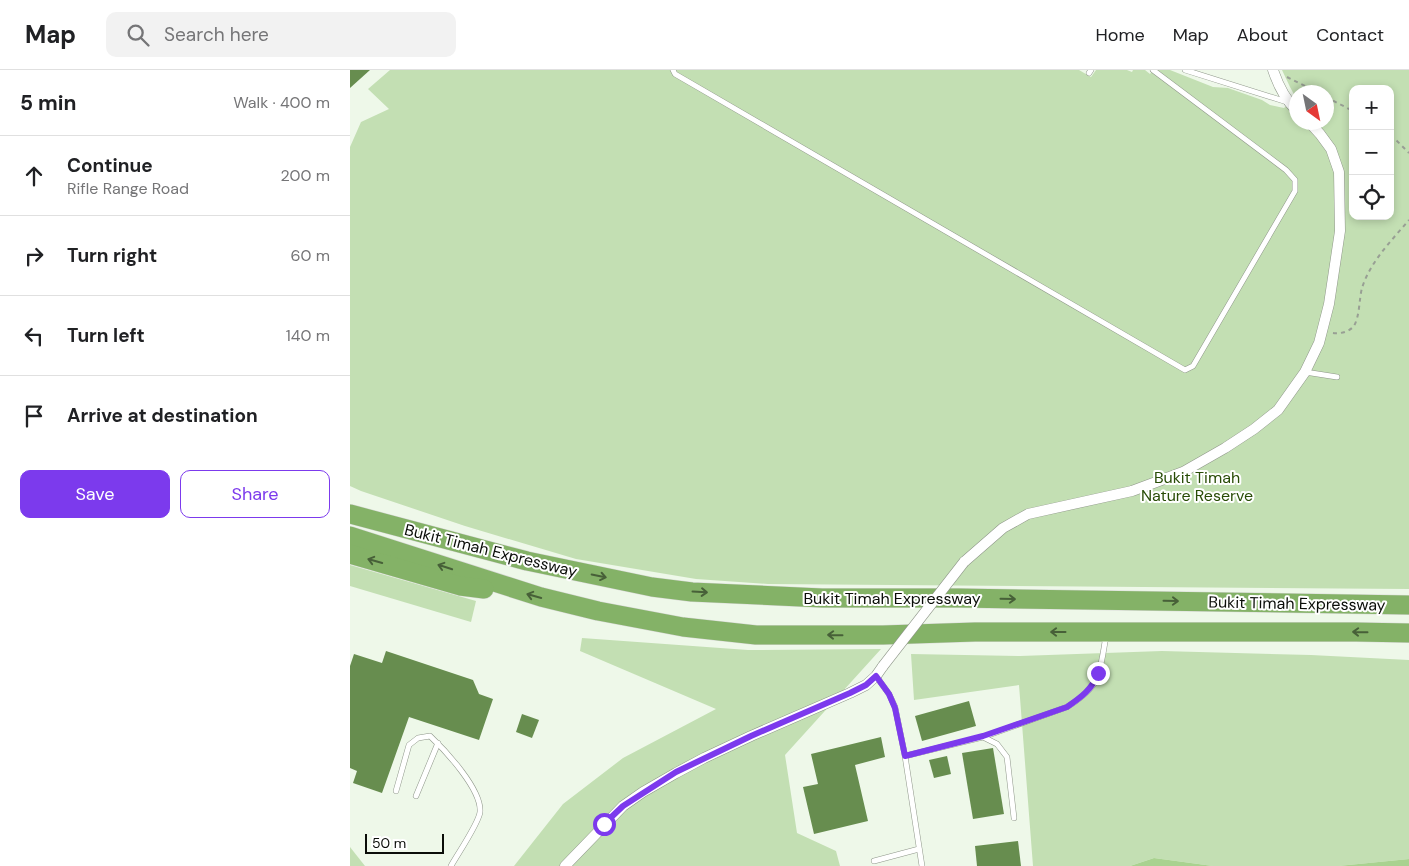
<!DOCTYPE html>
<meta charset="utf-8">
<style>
body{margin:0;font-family:"DM Sans",sans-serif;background:#f2f2f2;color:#202124}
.controls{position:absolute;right:15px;top:15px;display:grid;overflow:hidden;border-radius:10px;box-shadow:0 2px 8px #0003}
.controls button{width:45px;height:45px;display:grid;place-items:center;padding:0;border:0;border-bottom:1px solid #e0e0e0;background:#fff;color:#202124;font:25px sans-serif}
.compass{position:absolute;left:939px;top:15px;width:45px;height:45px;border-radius:50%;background:#fff;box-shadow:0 2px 8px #0003;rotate:147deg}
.scale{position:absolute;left:15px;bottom:12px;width:79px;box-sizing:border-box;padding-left:5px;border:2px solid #0a0d08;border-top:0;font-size:14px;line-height:18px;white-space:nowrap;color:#0a0d08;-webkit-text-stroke:4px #fff;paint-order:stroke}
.stop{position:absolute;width:15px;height:15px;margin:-11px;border:4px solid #7c3aed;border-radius:50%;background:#fff}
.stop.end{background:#7c3aed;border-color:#fff;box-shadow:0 1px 5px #0008}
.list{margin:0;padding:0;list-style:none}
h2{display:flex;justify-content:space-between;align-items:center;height:65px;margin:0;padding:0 20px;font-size:21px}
h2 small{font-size:16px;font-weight:400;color:#757577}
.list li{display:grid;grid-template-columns:32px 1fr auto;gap:15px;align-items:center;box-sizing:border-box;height:80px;padding:0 20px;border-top:1px solid #e0e0e0}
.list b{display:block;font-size:19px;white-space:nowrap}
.list p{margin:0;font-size:16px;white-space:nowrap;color:#757577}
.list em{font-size:16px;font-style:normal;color:#757577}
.actions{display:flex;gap:10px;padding:15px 20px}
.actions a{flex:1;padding:11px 0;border:1px solid #7c3aed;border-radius:10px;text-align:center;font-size:18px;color:#7c3aed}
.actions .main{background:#7c3aed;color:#fff}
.icon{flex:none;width:28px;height:28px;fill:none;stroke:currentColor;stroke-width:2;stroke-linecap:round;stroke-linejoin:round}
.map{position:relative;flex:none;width:1059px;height:796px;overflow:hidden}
header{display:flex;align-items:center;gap:30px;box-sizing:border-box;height:70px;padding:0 25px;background:#fff;border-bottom:1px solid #e0e0e0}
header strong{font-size:24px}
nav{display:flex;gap:28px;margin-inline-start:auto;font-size:18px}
.search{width:350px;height:45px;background:#f2f2f2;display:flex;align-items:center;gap:12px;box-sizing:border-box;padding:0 18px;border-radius:10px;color:#757577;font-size:19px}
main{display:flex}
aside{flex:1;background:#fff}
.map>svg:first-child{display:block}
.green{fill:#c3dfb3;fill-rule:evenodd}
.water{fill:#a9d290}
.building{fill:#678d4f}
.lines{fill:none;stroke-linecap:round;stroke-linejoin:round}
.service-casing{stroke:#8e9689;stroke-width:6}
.minor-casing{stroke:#8e9689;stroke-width:11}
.motorway-casing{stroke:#d8d8d7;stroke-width:20}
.path{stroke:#989f94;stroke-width:2;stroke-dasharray:4 4;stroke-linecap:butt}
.service{stroke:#fff;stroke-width:5}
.minor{stroke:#fff;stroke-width:10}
.motorway{stroke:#84b267;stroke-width:19}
.minor-bridge-casing{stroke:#8e9689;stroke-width:11;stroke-linecap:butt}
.minor-bridge{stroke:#fff;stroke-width:10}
.oneway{stroke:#476038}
.route{stroke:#7c3aed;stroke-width:6}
.labels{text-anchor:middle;stroke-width:4;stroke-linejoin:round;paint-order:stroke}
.park-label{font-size:16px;fill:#284c06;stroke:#fff}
.street-label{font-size:16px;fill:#0a0d08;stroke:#fff}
</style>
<header>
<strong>Map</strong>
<div class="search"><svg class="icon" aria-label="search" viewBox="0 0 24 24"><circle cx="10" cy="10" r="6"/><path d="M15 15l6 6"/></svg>Search here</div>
<nav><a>Home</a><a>Map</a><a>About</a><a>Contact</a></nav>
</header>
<main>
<aside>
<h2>5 min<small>Walk · 400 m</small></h2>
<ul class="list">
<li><svg class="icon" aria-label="ahead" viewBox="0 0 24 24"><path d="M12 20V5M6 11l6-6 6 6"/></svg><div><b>Continue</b><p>Rifle Range Road</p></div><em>200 m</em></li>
<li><svg class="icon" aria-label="right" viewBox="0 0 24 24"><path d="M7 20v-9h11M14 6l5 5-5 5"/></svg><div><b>Turn right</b></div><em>60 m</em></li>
<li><svg class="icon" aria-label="left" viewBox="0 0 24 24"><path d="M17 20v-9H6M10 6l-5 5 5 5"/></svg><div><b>Turn left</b></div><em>140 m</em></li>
<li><svg class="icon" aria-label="arrive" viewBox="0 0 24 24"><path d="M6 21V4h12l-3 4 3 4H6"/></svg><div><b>Arrive at destination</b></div></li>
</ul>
<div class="actions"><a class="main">Save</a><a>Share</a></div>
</aside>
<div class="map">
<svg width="1059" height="796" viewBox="0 0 1059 796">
<rect width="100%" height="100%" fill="#eef8e9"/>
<g class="green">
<path d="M40 0H729L741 7 746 0H777L782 2 783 0H795L800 4 803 0H820L863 17 878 18 912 30 920 35 934 38 946 28 940 17 932 0H1059V519L418 514 346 509 226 489 115 456 11 421 0 416V77L11 52 39 39 18 19ZM1003 19H1040V146H1003ZM946 22H976V52H946Z"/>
<path d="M0 495 126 531 121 552 0 516Z"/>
<path d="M232 568 398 580 531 579 435 685 447 763 486 781 490 796H164L213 734 273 688 366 639 230 581Z"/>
<path d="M812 581 961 585 1059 590V789L988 796H863L804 788 780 796H683L669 615 564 630 561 584 670 586Z"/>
<path d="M0 777 15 796H0Z"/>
</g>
<g class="water">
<path d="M804 788 863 796H780Z"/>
<path d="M1059 789V796H988Z"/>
</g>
<g class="building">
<path d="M0 0H20L0 18Z"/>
<path d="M36 581 123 610 129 624 143 629 129 670 59 647 32 723 3 713 7 701 0 698V596L4 584 32 593Z"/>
<path d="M619 631 626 656 572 671 565 646Z"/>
<path d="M172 644 189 650 182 668 166 662Z"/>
<path d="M531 667 535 687 505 695 518 751 464 764 453 717 468 714 461 684Z"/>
<path d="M643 678 654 744 623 749 612 683Z"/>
<path d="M597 686 601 704 584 708 579 690Z"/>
<path d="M668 771 671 796H627L625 776Z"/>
</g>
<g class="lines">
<g class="service-casing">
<g id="service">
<path d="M323 0 325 4 835 300 843 296 945 121V110L936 100 803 0"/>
<path d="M835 0 937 32"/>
<path d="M739 3 741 0"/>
<path d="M955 302 987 307"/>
<path d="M526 606 539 624 545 637 555 686 572 796"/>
<path d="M633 667 647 674 657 687 664 748"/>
<path d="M555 686 633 667 717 637C727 631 737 623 744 614 751 603 754 578 756 565"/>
<path d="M46 721 59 675 68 668 80 666C96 681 132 720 130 742 129 753 107 785 101 796"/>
<path d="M66 726 88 673"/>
<path d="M524 791 569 779"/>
</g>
</g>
<g class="minor-casing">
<g id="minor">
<path d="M923 0C928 15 935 29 946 40"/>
<path d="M614 492 653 458 678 444 782 421 833 402 875 378 904 359 928 340 955 302 969 273 979 234 990 161 989 102 981 79 970 64 959 52"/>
<path d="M215 796 273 736 293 722 326 703 354 688 401 666 500 623 516 615 526 606 533 596"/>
</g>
</g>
<g class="motorway-casing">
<g id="motorway">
<path d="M0 444 177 491 302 517 342 522 472 528H609L1059 535"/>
<path d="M0 466 191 527 248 541 333 557 406 565H533L625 562H1006L1059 563"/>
<path d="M0 484 110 516 134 519"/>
</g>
</g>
<g class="path">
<path d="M937 7 967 22"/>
<path d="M976 27 1003 41"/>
<path d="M1040 66 1047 71 1059 83"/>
<path d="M983 263C990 264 999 262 1004 256 1010 245 1009 229 1012 218 1020 192 1042 170 1059 150"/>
</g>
<use href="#service" class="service"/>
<use href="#minor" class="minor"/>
<use href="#motorway" class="motorway"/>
<g class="minor-bridge-casing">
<path id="minor-bridge" d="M533 596 614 492"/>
</g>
<use href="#minor-bridge" class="minor-bridge"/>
</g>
<defs><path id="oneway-shaft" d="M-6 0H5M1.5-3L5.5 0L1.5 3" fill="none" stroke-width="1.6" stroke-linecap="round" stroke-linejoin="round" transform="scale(1.25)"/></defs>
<g class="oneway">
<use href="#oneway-shaft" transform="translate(25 491) rotate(-164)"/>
<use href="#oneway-shaft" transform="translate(95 497) rotate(-162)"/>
<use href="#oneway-shaft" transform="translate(249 506) rotate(12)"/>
<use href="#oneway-shaft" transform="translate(350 522) rotate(3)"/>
<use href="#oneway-shaft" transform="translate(184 526) rotate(-164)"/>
<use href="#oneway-shaft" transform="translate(658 529) rotate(1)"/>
<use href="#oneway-shaft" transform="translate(821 531) rotate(1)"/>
<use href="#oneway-shaft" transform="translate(708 562) rotate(-180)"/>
<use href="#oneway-shaft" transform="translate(1010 562) rotate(-179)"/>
<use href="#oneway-shaft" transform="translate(485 565) rotate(-179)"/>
</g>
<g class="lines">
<path class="route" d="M254 754 273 736 326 702 401 666 500 623 516 615 526 606 539 624 545 638 555 686 633 666 717 637C730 628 743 619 748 603"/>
</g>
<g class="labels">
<g class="park-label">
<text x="847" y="413">Bukit Timah<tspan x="847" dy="18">Nature Reserve</tspan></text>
</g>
<g class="street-label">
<text transform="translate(141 480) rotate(14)" y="6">Bukit Timah Expressway</text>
<text x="542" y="534">Bukit Timah Expressway</text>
<text transform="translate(947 533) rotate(1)" y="6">Bukit Timah Expressway</text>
</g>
</g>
</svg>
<div class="controls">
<button>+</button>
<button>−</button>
<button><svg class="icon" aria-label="locate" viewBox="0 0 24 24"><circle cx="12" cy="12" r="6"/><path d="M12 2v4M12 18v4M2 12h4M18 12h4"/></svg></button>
</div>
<svg class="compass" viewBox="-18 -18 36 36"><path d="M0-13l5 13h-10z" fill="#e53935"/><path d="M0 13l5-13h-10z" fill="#757577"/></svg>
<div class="scale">50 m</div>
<div class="stop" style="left:254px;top:754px"></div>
<div class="stop end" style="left:748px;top:603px"></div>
</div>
</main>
